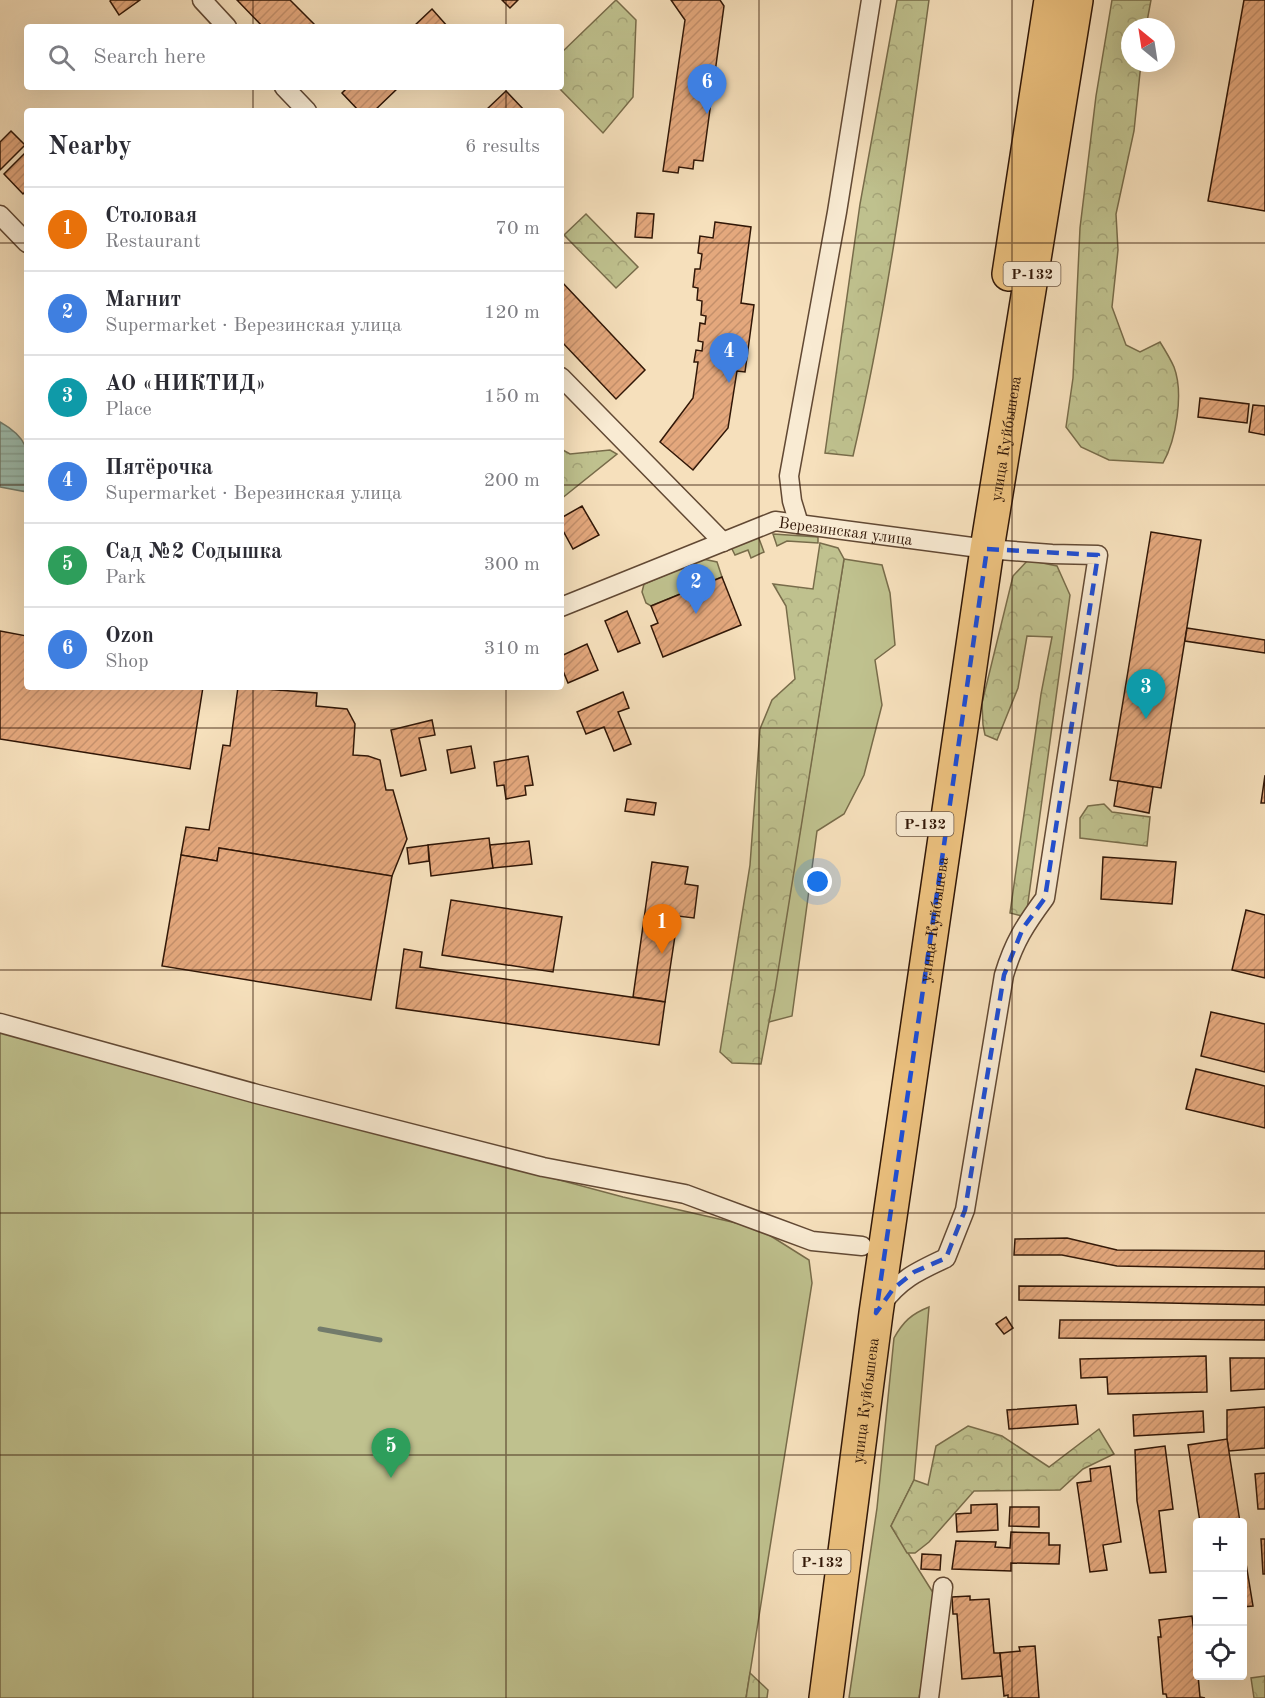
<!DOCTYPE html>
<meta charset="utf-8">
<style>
body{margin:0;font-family:"Old Standard TT",serif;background:#f7f7f7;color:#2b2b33}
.controls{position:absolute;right:18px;bottom:18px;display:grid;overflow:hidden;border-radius:6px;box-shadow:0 6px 24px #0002}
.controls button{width:54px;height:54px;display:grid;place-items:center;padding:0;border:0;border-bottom:2px solid #e1e1e2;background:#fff;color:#2b2b33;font:30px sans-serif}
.compass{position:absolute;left:1121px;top:18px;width:54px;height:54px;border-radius:50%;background:#fff;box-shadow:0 6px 24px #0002;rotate:330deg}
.you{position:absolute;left:818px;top:882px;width:21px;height:21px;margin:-15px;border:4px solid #fff;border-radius:50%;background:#1a73e8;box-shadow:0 0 0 9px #1a73e833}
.badge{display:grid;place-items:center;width:39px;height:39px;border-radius:50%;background:#db2777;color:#fff;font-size:20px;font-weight:700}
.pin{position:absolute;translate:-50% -50px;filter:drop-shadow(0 2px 3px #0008)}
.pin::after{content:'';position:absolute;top:32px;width:21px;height:18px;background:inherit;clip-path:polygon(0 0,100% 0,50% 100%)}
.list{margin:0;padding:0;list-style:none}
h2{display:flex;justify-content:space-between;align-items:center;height:78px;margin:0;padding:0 24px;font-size:26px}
h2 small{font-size:20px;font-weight:400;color:#7c7c81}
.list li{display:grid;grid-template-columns:39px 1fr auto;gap:18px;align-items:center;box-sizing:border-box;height:84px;padding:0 24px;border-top:2px solid #e1e1e2}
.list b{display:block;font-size:22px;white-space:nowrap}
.list p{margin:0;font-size:20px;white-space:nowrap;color:#7c7c81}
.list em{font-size:20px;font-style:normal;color:#7c7c81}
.icon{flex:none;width:33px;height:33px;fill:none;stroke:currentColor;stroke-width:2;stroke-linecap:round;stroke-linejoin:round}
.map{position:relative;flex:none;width:1265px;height:1698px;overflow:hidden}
.search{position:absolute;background:#fff;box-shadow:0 6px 24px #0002;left:24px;top:24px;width:540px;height:66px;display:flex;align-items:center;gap:15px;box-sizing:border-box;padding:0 21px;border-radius:6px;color:#7c7c81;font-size:22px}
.panel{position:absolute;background:#fff;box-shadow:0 6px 24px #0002;left:24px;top:108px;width:540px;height:582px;border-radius:6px}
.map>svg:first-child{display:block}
.green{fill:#bfc18e;stroke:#786c4a;stroke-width:1.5}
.forest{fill:url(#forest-crowns);stroke:#786c4a;stroke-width:1.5}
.water{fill:url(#water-rules);stroke:#727b6b;stroke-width:1.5}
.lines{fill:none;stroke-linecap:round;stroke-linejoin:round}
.stream{stroke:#727b6b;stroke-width:5}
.building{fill:url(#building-hatch);stroke:#311707;stroke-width:1.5}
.street-casing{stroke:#624934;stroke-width:21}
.highway-casing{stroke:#311707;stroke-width:36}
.street{stroke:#f9ebd3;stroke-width:18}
.highway{stroke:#ebc07e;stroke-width:33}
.marked{fill:none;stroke:#1d4ed8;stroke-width:4.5;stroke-dasharray:12 8;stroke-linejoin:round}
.grid{fill:none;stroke:#311707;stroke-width:1.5;stroke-opacity:0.55}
.labels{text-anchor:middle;stroke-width:5;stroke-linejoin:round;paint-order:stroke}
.shield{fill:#f9ebd3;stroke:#6d5744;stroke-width:1.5}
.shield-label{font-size:15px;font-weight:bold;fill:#311707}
.street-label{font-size:16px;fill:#311707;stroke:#f9ebd3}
</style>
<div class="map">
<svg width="1265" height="1698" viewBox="0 0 1265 1698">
<defs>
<pattern id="forest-crowns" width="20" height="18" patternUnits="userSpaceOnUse" patternTransform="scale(1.5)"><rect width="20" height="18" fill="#bfc18e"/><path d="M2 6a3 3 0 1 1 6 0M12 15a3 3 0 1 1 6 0" fill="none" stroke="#a5a579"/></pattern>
<pattern id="water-rules" width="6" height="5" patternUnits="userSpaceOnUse" patternTransform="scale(1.5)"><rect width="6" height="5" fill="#9dbdae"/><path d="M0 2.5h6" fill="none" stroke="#88a294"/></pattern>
<pattern id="building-hatch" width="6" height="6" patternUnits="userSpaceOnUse" patternTransform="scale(1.5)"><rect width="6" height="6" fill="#e4a87d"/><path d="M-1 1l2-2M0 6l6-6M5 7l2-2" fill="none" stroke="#c4906b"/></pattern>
</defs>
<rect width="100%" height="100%" fill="#f6e0bc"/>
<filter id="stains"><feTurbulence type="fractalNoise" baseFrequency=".00333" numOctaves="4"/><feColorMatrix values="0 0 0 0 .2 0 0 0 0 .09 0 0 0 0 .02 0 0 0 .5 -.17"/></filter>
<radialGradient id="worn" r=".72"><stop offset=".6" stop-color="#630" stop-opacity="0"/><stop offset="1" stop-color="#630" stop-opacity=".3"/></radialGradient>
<g class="green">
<path d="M773 534 818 537V543L787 541 777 546Z"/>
<path d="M758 536 764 552 751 558 748 550 735 555 731 547Z"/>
<path d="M703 559 717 562 722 577 651 606 646 603 642 592 644 584Z"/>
<path d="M844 559 882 565 890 593 895 645 875 660 882 705 864 775 844 814 817 831 792 1016 769 1022Z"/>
<path d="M0 1030 623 1197 758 1228 809 1260 812 1283 746 1698H0Z"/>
<path d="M929 1307 914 1480 891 1526 937 1599 919 1698H849L877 1508 894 1338C903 1322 911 1314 929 1307Z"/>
</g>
<g class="forest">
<path d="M616 0 636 20 633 97 603 133 558 87H561V53Z"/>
<path d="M897 0H929C908 153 888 306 853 456L825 453 860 204Z"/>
<path d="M1112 0H1151L1146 27H1130V63H1141L1134 131 1116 214 1118 250 1112 307 1126 345 1140 352 1160 342C1165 350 1170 358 1174 367 1184 393 1176 440 1163 463L1109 460 1081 447 1066 427 1073 378 1080 228 1096 96Z"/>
<path d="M586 214 638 267 616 288 564 235Z"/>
<path d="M561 449 570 454 610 450 617 454 561 499Z"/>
<path d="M820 543 838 548 844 559 775 990 761 1064 732 1063 720 1052 750 865 760 729 772 700 795 679 786 606 773 584 813 589Z"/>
<path d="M1028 560 1057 566 1070 595 1026 917 1010 913 1041 694 1052 637 1027 636 1018 688 997 740 985 735 983 725 982 703 1013 576Z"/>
<path d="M1104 804 1112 812 1150 817 1147 846 1080 838V818L1088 806Z"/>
<path d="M968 1426 1002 1436 1049 1467 1099 1429 1114 1454 1083 1469 1060 1490 974 1491 929 1542 915 1553H907L891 1526 914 1480 928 1485 936 1446Z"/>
<path d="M750 1673 768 1690 767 1698H746Z"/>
<path d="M1265 1676V1698H1254L1251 1678Z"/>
</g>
<path class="water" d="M0 422C35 442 27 456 27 492L0 487Z"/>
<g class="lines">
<path class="stream" d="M320 1329 380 1340"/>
</g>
<g class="building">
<path d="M111 0H140L119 15 110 1Z"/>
<path d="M237 0H290L317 27H263Z"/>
<path d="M502 0H518L510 8Z"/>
<path d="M671 0H720L724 6 703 161 694 160 693 169 679 167 678 173 663 171 685 20Z"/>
<path d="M1244 0H1265V211L1208 201Z"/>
<path d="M432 9 448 27H413Z"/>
<path d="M348 87H399L374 111H359L342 93Z"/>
<path d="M506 91 525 111H485Z"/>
<path d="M11 131 25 145 0 170V142Z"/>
<path d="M27 151V190L23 194 4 174Z"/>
<path d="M637 213 654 214 652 238 635 237Z"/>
<path d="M715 222 751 227 741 303 754 305 745 372 737 371 728 428 693 470 660 442 693 398 698 362H694L696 350 702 351 703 342 698 341 700 323 705 324 706 316 701 315 702 301 697 300 698 288 693 287 695 269H700L702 254 698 253 700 236 713 238Z"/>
<path d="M561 281 645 370 616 399 561 341Z"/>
<path d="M1200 398 1249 404 1247 423 1198 417Z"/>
<path d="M1253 405 1265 406V435L1249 432Z"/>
<path d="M582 506 599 535 573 549 561 527V518Z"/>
<path d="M1151 532 1201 540 1161 788 1110 780Z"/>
<path d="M722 577 741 625 663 657 651 626 658 623 651 606Z"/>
<path d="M627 611 640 643 618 652 605 621Z"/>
<path d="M1187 628 1265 640V653L1185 641Z"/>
<path d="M0 631 27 636V687H203L190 769 0 739Z"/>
<path d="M587 644 598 670 568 683 561 666V656Z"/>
<path d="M238 687 317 693 316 706 347 709 355 724 353 755 368 756 380 760 386 790H393L407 839 392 876 219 848 217 861 181 855 186 827 209 830 223 745 230 746Z"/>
<path d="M623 692 629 708 618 712 631 744 614 751 604 727 586 734 577 712Z"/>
<path d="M432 720 435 735 419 738 426 770 401 776 391 730Z"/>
<path d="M471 746 475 768 451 773 447 750Z"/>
<path d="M528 756 533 785 525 786 526 795 506 799 504 785 497 786 494 762Z"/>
<path d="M1265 775V803H1261Z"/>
<path d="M1118 781 1153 787 1149 813 1114 806Z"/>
<path d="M627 799 656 803 654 815 625 811Z"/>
<path d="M489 838 493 868 431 876 428 845Z"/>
<path d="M529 841 532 864 493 868 490 845Z"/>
<path d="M428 845 429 861 409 864 407 848Z"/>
<path d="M219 848 392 876 371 1000 162 966 181 855 217 861Z"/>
<path d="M1103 857 1176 862 1172 904 1101 899Z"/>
<path d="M652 862 688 867 685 884 698 886 694 918 678 916 665 1002 633 997Z"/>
<path d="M451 900 562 917 553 972 442 955Z"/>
<path d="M1246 910 1265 915V978L1232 970Z"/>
<path d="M404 949 422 952 420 967 665 1002 659 1045 396 1008Z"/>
<path d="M1211 1012 1265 1024V1072L1201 1056Z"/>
<path d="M1196 1069 1265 1086V1128L1186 1109Z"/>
<path d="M1067 1238 1117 1250 1265 1251V1269L1117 1266 1062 1255H1014L1015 1239Z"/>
<path d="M1019 1286 1265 1287V1305L1019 1300Z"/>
<path d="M1006 1317 1013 1328 1004 1334 996 1324Z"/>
<path d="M1060 1320H1265V1340L1059 1338Z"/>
<path d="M1206 1356 1207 1392 1108 1394 1107 1377 1081 1378 1080 1359Z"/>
<path d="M1230 1358H1265V1389L1231 1391Z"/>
<path d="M1076 1405 1078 1424 1009 1429 1007 1410Z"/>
<path d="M1265 1407V1448L1229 1451 1227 1439V1410Z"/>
<path d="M1203 1411 1204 1432 1134 1436 1133 1415Z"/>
<path d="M1227 1439 1240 1522H1200L1188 1445Z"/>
<path d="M1165 1446 1173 1509 1159 1511 1166 1572 1150 1573 1137 1501 1135 1450Z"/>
<path d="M1110 1466 1121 1542 1103 1545 1107 1570 1090 1572 1077 1483 1091 1481 1090 1469Z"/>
<path d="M1265 1473V1509H1258L1255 1474Z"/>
<path d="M997 1504 998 1530 957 1532 956 1514 971 1513V1505Z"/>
<path d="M1010 1507H1039V1527L1009 1526Z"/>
<path d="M1011 1532 1049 1533V1545H1060L1059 1564 1011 1563V1571L952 1569 956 1541 996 1542 995 1547 1010 1548Z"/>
<path d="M1242 1539 1253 1606 1242 1607Z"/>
<path d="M1261 1539H1265V1574H1263Z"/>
<path d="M922 1554 941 1555 940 1570 921 1569Z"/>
<path d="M970 1596V1600L989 1599 994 1653H1000L1002 1676 962 1679 957 1614H953L952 1597Z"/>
<path d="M1192 1616 1194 1633H1197L1198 1639 1197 1664 1200 1697 1205 1698H1167L1166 1694H1163L1158 1637H1161L1159 1620Z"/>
<path d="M1035 1646 1039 1698H1008V1695L1004 1696 1000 1653 1020 1651 1019 1647Z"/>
</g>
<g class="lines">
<g class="street-casing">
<g id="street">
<path d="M202 0 227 27"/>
<path d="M284 87 307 111"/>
<path d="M0 215 27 243"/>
<path d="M561 377 723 542"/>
<path d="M799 524 792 501 789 476 837 212 871 0"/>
<path id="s1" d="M561 607 775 521 987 549 1052 554 1098 555 1045 898C1025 925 1014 942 1004 975L965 1210 946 1258C918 1271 900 1279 881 1305"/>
<path d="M0 1023 257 1094 543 1167 685 1194 812 1241 862 1246"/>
<path d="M929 1698 943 1587"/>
</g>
</g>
<g class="highway-casing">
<g id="highway">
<path d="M1009 274 1051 0"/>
<path id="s2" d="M826 1698 876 1313 987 549 1076 0"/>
</g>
</g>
<use href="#street" class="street"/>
<use href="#highway" class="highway"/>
</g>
<path class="marked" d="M987 549 1098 555 1045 898 1023 928 1004 975 965 1210 946 1258 914 1272 893 1289 876 1313Z"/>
<path class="grid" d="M253 0V27M506 0V27M759 0V1698M1012 0V1698M253 87V111M506 87V111M0 243H27M561 243H1265M0 485H27M561 485H1265M253 687V1698M506 687V1698M0 728H1265M0 970H1265M0 1213H1265M0 1455H1265"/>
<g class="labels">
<g class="shield">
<rect x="1003.5" y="262" width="57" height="24" rx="4.5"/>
<rect x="896.5" y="812" width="57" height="24" rx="4.5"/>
<rect x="793.5" y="1550" width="57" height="24" rx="4.5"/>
</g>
<g class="shield-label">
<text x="1032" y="279">Р-132</text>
<text x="925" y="829">Р-132</text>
<text x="822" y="1567">Р-132</text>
</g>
<g class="street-label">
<text dy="6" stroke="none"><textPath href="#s2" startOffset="1272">улица Куйбышева</textPath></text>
<text dy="6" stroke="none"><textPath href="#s1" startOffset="302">Верезинская улица</textPath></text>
<text dy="6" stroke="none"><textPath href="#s2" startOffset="786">улица Куйбышева</textPath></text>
<text dy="6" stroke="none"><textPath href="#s2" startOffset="300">улица Куйбышева</textPath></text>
</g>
</g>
<rect width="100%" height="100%" filter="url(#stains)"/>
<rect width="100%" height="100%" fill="url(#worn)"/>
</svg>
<div class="controls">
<button>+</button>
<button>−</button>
<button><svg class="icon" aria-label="locate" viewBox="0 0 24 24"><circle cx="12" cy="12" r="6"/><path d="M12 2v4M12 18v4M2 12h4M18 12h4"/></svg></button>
</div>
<svg class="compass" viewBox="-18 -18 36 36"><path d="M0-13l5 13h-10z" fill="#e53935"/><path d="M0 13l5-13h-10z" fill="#7c7c81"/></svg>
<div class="you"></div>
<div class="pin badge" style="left:662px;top:954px;background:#e8710a">1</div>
<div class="pin badge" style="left:696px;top:614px;background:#3f7fe0">2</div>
<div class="pin badge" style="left:1146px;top:719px;background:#0f9aa8">3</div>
<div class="pin badge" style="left:729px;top:383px;background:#3f7fe0">4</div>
<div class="pin badge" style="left:391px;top:1478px;background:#2e9e5b">5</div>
<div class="pin badge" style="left:707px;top:114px;background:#3f7fe0">6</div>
<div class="search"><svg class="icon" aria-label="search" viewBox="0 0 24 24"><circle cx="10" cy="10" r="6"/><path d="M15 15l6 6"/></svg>Search here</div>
<section class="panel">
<h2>Nearby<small>6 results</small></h2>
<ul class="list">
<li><span class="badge" style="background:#e8710a">1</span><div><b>Столовая</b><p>Restaurant</p></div><em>70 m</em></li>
<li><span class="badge" style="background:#3f7fe0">2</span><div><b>Магнит</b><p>Supermarket · Верезинская улица</p></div><em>120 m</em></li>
<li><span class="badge" style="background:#0f9aa8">3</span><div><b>АО «НИКТИД»</b><p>Place</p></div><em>150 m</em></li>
<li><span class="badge" style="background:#3f7fe0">4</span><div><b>Пятёрочка</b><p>Supermarket · Верезинская улица</p></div><em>200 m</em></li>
<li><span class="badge" style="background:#2e9e5b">5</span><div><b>Сад №2 Содышка</b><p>Park</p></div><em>300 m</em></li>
<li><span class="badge" style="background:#3f7fe0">6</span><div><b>Ozon</b><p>Shop</p></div><em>310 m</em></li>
</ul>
</section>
</div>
